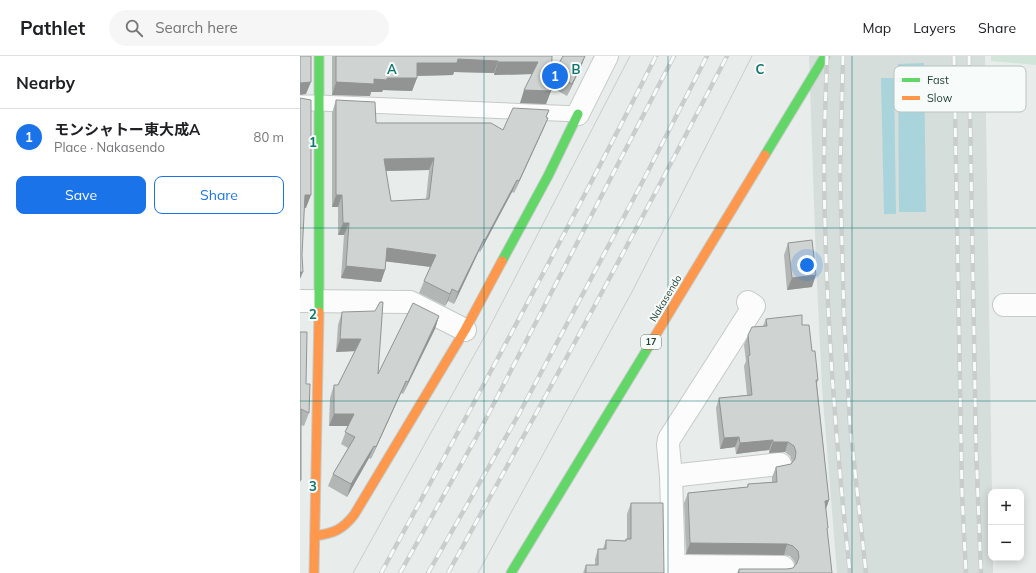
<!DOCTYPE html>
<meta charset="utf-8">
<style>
body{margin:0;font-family:Mulish,"Noto Sans JP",sans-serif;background:#f6f6f6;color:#202124}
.controls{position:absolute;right:12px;bottom:12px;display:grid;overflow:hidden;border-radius:8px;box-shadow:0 2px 10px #0003}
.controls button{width:36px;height:36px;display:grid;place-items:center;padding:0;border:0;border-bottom:1px solid #e0e0e0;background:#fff;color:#202124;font:20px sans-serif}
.you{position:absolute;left:507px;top:209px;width:14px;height:14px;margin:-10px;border:3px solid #fff;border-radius:50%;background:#1a73e8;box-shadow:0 0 0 6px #1a73e833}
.badge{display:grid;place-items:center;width:26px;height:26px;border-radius:50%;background:#1a73e8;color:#fff;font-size:13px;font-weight:700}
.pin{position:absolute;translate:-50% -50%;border:2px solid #fff;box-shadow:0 1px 4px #0006}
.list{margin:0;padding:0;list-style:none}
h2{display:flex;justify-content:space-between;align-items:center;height:52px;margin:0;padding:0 16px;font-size:17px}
h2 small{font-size:13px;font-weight:400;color:#757577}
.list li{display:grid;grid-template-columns:26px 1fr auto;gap:12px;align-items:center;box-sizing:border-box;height:56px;padding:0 16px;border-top:1px solid #e0e0e0}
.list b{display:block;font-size:15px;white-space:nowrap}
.list p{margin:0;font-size:13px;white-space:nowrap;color:#757577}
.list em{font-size:13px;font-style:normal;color:#757577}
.actions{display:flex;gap:8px;padding:12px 16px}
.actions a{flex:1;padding:9px 0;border:1px solid #1a73e8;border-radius:8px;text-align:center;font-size:14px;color:#1a73e8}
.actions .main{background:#1a73e8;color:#fff}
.icon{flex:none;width:22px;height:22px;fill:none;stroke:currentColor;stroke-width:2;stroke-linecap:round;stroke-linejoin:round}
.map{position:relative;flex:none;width:736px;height:517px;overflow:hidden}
header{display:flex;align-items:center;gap:24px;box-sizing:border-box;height:56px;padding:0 20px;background:#fff;border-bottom:1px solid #e0e0e0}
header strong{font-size:19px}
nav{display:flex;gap:22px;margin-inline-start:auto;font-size:14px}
.search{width:280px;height:36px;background:#f6f6f6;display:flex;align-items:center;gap:10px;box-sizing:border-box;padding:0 14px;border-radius:22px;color:#757577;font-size:15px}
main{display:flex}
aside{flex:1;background:#fff}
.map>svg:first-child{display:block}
.built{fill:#d6dedb}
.green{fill:#d1e6d8}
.water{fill:#a9d4db}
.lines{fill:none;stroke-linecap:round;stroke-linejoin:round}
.lane-casing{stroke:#c5cac8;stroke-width:17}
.street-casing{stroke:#c5cac8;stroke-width:24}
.fast-casing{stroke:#c3cbc8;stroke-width:11}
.slow-casing{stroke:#c3cbc8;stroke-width:11}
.lane{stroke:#fcfcfc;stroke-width:15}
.street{stroke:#fcfcfc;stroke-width:22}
.fast{stroke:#63d668;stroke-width:9}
.slow{stroke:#ff974d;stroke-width:9}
.tram{stroke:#c9cdcc;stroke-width:1}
.rail-casing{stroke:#c9cdcc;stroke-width:4.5}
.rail{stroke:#f7fbf9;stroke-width:3;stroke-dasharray:9;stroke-linecap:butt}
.wall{fill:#b2b6b5;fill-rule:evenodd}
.shaded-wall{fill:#919493}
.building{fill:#cfd4d2;stroke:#919493;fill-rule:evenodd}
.grid{fill:none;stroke:#0f766e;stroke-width:1;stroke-opacity:0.55}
.labels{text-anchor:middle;stroke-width:4;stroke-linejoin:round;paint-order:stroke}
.shield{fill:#f7fbf9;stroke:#637a73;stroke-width:1}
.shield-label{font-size:9px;font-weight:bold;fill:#24423a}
.street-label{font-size:10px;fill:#24423a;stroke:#f7fbf9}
.key{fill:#f7fbf9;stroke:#b8c4c0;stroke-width:1}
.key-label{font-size:11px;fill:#24423a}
.grid-label{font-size:13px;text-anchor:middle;font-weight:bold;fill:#0f766e;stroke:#f7fbf9;stroke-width:4;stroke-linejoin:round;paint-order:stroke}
</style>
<header>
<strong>Pathlet</strong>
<div class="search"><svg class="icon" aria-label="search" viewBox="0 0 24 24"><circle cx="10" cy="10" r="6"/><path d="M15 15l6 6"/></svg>Search here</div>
<nav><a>Map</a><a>Layers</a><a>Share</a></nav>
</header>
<main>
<aside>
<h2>Nearby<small></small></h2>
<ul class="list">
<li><span class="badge">1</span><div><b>モンシャトー東大成A</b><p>Place · Nakasendo</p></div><em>80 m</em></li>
</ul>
<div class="actions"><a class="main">Save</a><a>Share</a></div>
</aside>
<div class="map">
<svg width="736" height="517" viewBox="0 0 736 517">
<rect width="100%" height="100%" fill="#e8edeb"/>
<path class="built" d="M509 0H685L692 436 691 502H693V517H537L522 332 516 207Z"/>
<path class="green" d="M691 0H736V9L691 5Z"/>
<g class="water">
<path d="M624 7 626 156H599L598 8Z"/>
<path d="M581 22H594L596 158H584Z"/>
</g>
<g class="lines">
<g class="lane-casing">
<path id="lane" d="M0 47H19L278 58"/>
</g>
<g class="street-casing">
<g id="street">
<path d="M278 58 307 0"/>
<path d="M0 245 110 246 165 274"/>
<path d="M704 249H736"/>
<path d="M371 420 480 408"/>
<path d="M373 510 483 511"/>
<path d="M374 517 371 420 368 389 369 383 454 250 448 246"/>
</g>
</g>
<g class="fast-casing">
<g id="fast">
<path d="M465 99 525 0"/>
<path d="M202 205 248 120 278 58"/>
<path d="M19 256V0"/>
<path d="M211 517 349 290"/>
</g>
</g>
<g class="slow-casing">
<g id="slow">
<path d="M349 290 465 99"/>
<path d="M15 480C34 477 42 474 54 459L165 274 202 205"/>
<path d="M14 517 19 256"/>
</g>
</g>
<use href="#lane" class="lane"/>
<use href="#street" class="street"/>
<use href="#fast" class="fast"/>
<use href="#slow" class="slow"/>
<g class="tram">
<path d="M53 517 187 276 330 0"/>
<path d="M178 517 333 234 452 0"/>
</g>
<g class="rail-casing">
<g id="rail">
<path d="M527 0C526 36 524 73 524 109 525 246 535 381 550 517"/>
<path d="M543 0 540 116 544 262 550 369 566 517"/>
<path d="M654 0 662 438 666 517"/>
<path d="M669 0 676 392 681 517"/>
<path d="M81 517C175 346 268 174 356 0"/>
<path d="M100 517 177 380 374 0"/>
<path d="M128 517 219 358 344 123 407 0"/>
<path d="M148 517C243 346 337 174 427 0"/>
</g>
</g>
<use href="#rail" class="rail"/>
</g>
<g class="wall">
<path d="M32 0H252L251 24 253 18 285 0 281 11 267 40 251 31V35L246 48 220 47 232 18 194 19V17L154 16 153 19 117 20V22L112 35 83 34 82 36H71L70 40 32 39Z"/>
<path d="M36 44 76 67 203 74 249 54 246 62H248L243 74 214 137 212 136 180 196 179 195 154 248 148 245 145 250 119 237 124 225 130 211 86 205 85 214 81 226 41 222 44 179H38V151H32V57ZM129 114 126 143 91 145 86 115Z"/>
<path d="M488 187 512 231 487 234 484 199Z"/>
<path d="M42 256 78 318 139 260 135 273 103 338 101 337 71 403 69 402 47 441 28 430 33 418 48 392 41 388 48 370H29L30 342 34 329H38L55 295 36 296 38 269Z"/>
<path d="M466 263 502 269 512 295 518 324 517 328 529 444 526 453 527 475 532 517H437L439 513H487L493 512 495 509 494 505 490 500 484 499 386 498 384 447 388 437 447 431 448 428 472 426V421L476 411 491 408 492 406 490 400 485 396 469 397V394L436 398 435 391 420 393 416 352 419 342 447 339 444 310 446 305 444 289 448 279 463 270Z"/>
<path d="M0 276 9 357 4 370 1 369V424L0 426Z"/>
<path d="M331 447 364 517H283L286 509H295V503L298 493H303L306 484 325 485 326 483H327V458Z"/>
</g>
<g class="shaded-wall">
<path d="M285 0 281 11 267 40 272 28Z"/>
<path d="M158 3 198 5 194 17 154 16 153 19 112 20 117 7Z"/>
<path d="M198 6H238L234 18 194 19Z"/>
<path d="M87 22H117L112 35 83 34 82 36H71L70 40 32 39 36 26 74 23Z"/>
<path d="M11 26 6 38 0 39V27Z"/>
<path d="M224 34 251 35 246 48 220 47Z"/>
<path d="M248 62 243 74 214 137 219 125Z"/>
<path d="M134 102 129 114 80 115 84 103Z"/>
<path d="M217 124 212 136 180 196 185 184Z"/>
<path d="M5 139H11L6 152H1Z"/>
<path d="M36 139H42L38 151H32Z"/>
<path d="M43 167H49L44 179H38Z"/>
<path d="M184 183 179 195 154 248 158 236Z"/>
<path d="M87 192 136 199 132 211 82 205Z"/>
<path d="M46 210 85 214 81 226 41 222Z"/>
<path d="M0 216H3L0 223Z"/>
<path d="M516 219 512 231 487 234 492 222Z"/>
<path d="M152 233 148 245 145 250 150 238Z"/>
<path d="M139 260 135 273 103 338 108 326Z"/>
<path d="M40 283H61L57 295 36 296Z"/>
<path d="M106 325 101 337 71 403 76 391Z"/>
<path d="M34 358H54L49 370H29Z"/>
<path d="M439 381 435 391 420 393 424 382Z"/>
<path d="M473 384 469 394 436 398 440 387Z"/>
<path d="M473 386H488L485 396 469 397Z"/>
<path d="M74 390 69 402 47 441 51 428Z"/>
<path d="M529 444 525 455V445Z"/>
<path d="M390 487 487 488 484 499 386 498Z"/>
</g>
<g class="building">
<path d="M0 0H11V26L0 27Z"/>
<path d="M36 0H252L251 35 224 34 238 6H198V5L158 3 157 7H117V22H87V24L74 23V28L36 26Z"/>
<path d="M263 0H285L272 28 253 18Z"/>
<path d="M0 42 11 44V139H5L2 199 3 216H0Z"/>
<path d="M36 44 75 46 76 67H191L203 74 213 52 249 54 246 61 248 62 219 125 217 124 185 184 184 183 158 236 152 233 150 238 124 225 136 199 87 192 85 214 46 210 49 167H43L42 139H36ZM134 102 129 143 91 145 84 103Z"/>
<path d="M512 184 516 219 492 222 488 187Z"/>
<path d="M80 246H83L78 318 113 247 139 260 108 326 106 325 76 391 74 390 51 428 33 418 55 381 45 376 54 358H34V329H38L61 283H40L42 256 75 255Z"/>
<path d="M502 259V269H509L512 295H515L518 324H516L529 444 525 445 528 472H527L532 517H439V513H487L493 512 497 507 499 501 498 495 493 490 487 488 390 487 388 437 448 431V428L477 426 476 411 491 408 495 403 496 396 494 390 488 386H473V384L440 387 439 381 424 382 419 342 452 339 448 300 450 299 448 279 452 271 467 270 466 263Z"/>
<path d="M0 276H7L6 328H10L9 357 1 353V424H0Z"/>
<path d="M331 447H363L364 517H286V509H298V493H306V484L326 485V483H331Z"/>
</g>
<path class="grid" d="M184 0V517M368 0V517M552 0V517M0 172H736M0 345H736"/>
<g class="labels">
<rect class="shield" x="341" y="279" width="20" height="14" rx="3"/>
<g class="shield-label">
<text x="351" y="289">17</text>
</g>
<g class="street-label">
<text transform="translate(365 242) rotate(-59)" y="4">Nakasendo</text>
</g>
</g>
<rect x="594" y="10" width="132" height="46" rx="6" class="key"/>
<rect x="602" y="22" width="18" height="4" fill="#63d668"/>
<rect x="602" y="40" width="18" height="4" fill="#ff974d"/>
<g class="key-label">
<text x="627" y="28">Fast</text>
<text x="627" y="46">Slow</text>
</g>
<g class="grid-label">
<text x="92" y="18">A</text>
<text x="276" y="18">B</text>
<text x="460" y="18">C</text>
<text x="13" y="91">1</text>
<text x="13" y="263">2</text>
<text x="13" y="435">3</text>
</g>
</svg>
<div class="controls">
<button>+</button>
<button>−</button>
</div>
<div class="you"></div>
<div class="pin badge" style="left:255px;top:20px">1</div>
</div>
</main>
